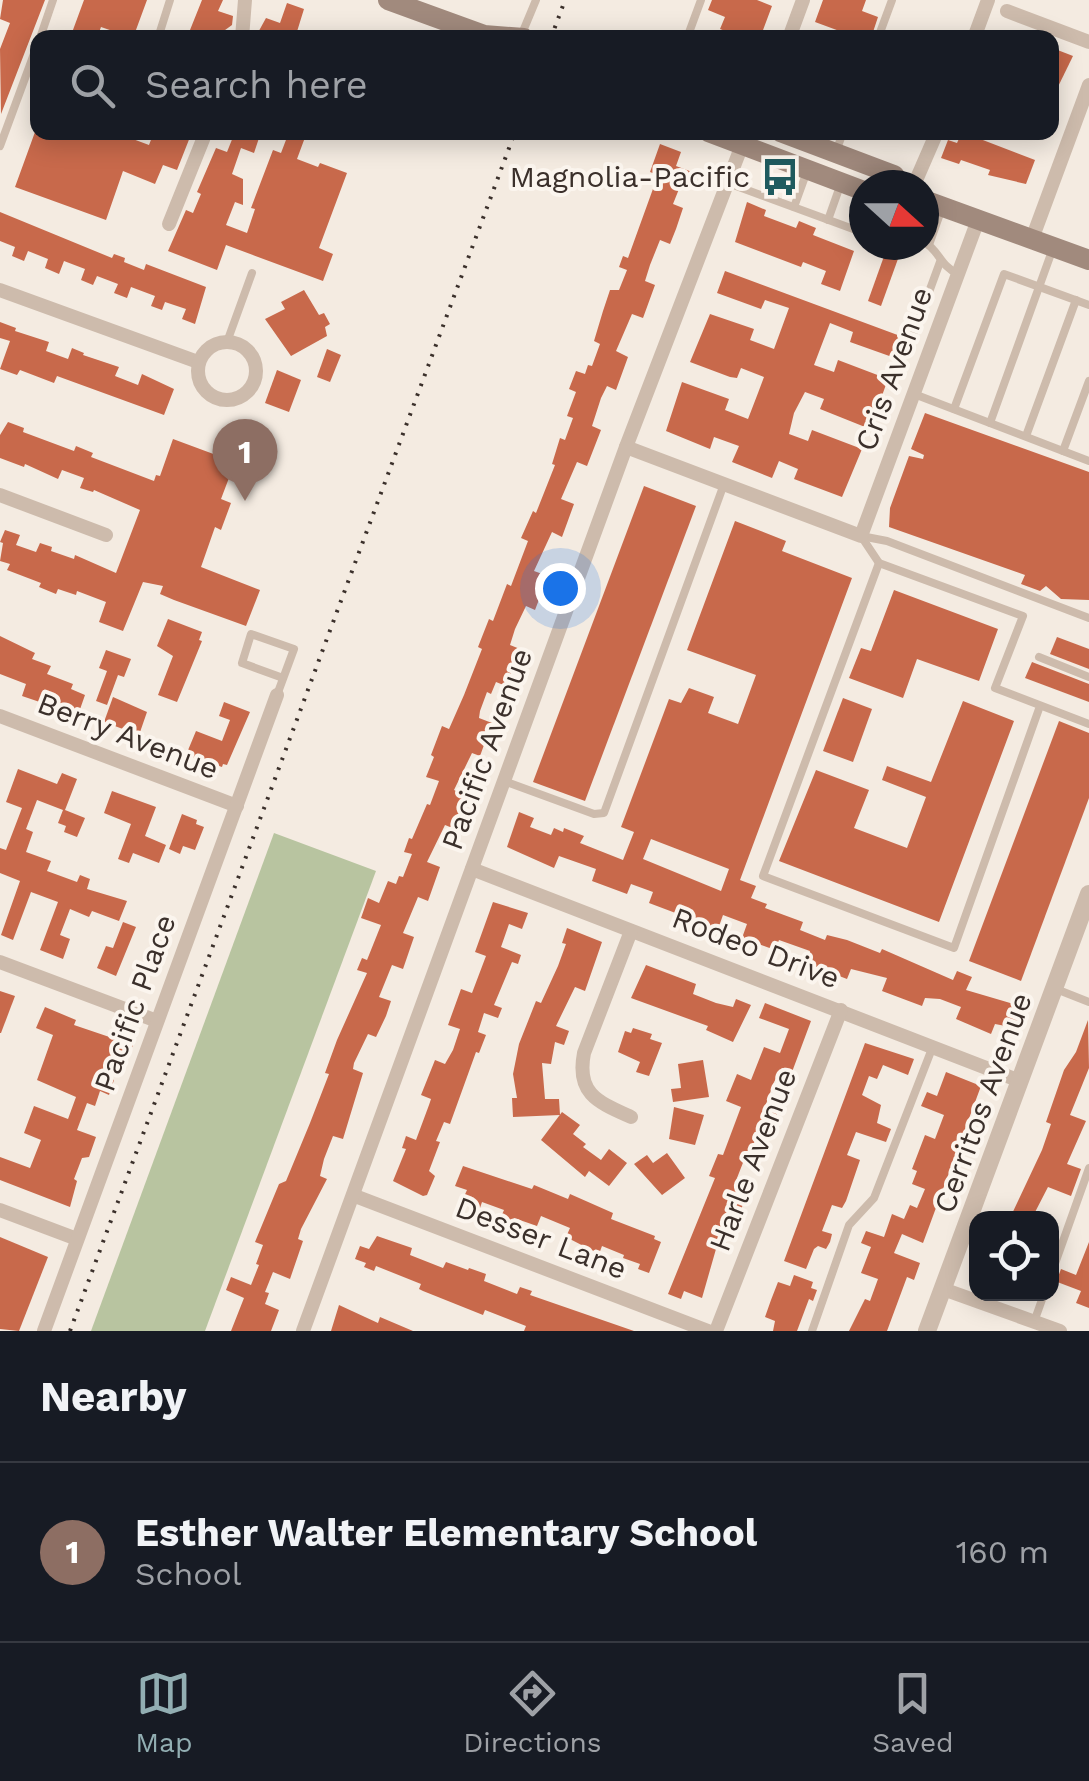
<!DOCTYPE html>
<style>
body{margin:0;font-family:"Work Sans",sans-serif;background:#242831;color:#f1f3f6}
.controls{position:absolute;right:30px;bottom:30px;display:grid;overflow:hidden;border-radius:20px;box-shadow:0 5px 25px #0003}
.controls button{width:90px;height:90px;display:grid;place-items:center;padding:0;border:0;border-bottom:2px solid #363941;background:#171b24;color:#f1f3f6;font:50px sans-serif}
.compass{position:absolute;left:849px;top:170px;width:90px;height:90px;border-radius:50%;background:#171b24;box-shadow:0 5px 25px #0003;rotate:111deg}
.you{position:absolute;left:560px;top:588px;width:35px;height:35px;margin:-25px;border:8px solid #fff;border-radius:50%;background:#1a73e8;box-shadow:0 0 0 15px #1a73e833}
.badge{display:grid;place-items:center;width:65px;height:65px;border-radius:50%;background:#92aeb2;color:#fff;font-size:32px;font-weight:700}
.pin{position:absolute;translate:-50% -82px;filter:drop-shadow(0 2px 5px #0008)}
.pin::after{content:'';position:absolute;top:52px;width:35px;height:30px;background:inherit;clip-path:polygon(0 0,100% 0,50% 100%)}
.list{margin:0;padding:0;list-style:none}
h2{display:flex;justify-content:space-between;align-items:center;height:130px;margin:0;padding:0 40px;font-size:42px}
h2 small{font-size:32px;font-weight:400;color:#9ea1a6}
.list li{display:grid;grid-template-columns:65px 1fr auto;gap:30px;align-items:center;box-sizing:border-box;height:180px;padding:0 40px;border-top:2px solid #363941}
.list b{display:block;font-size:38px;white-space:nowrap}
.list p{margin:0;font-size:32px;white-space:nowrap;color:#9ea1a6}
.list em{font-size:32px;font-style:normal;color:#9ea1a6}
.icon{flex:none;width:55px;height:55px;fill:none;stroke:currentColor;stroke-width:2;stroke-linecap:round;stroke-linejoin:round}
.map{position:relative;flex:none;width:1089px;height:1331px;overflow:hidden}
.search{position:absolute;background:#171b24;box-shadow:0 5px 25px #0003;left:30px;right:30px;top:30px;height:110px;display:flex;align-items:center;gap:25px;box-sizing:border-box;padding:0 35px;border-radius:20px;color:#9ea1a6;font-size:38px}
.sheet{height:310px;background:#171b24}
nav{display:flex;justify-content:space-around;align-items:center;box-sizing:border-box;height:140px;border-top:2px solid #363941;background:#171b24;font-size:28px;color:#9ea1a6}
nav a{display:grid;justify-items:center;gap:5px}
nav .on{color:#92aeb2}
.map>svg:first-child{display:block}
.green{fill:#b8c4a0}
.building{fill:#c8694b;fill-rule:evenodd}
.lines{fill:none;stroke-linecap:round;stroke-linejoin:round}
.service{stroke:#cdbbac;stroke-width:8}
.minor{stroke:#cdbbac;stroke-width:14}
.tertiary{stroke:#cdbbac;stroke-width:18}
.secondary{stroke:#a18a7d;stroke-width:20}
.rail{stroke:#3b302b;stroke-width:4;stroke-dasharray:2.5 8;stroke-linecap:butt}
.labels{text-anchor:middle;stroke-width:8;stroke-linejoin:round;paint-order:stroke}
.poi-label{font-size:30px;fill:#3b302b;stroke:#fbf5ee;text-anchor:end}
.street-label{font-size:30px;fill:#3b302b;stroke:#fbf5ee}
</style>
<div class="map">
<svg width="1089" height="1331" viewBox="0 0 1089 1331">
<rect width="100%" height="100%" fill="#f4ebe1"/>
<path class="green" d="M274 833 376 871 205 1331H91Z"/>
<g class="building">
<path d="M3 0H45L1 114 0 49 10 23 0 19Z"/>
<path d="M84 0H147L133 38 101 27 97 38H70Z"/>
<path d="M202 0H223L218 11 233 16 232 25 214 38H191L194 31 190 30Z"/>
<path d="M712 0H757L772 6 760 38H743L720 29 725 17 708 10Z"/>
<path d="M823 0H866L862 11 878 17 871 38 853 36 815 22Z"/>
<path d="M287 3 304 9 295 38H255L266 18 280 23Z"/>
<path d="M1055 49 1073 56 1052 99V58Z"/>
<path d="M35 132H114L149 145 154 132H192L177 170 163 165 155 184 123 171 106 220 15 187Z"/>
<path d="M235 132H261L254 153 241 148 232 174 243 179V205L235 202 226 225 247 233 255 209 251 208 273 150 281 153 289 132H307L297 159 318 167 320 163 347 173 319 248 333 254 323 281 226 245 217 270 168 251 186 210 193 213 201 194 197 192 216 148 227 152Z"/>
<path d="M962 132 1035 160 1026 184 988 175 990 170 961 160 959 164 941 158 948 140 957 143Z"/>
<path d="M660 144 681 152 676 166 695 173 689 187 681 184 673 204 683 208 676 229 670 244 660 240 650 265 645 281 655 285 643 318 632 314 616 351 628 357 616 390 607 386 601 398 592 426 601 430 587 466 577 462 561 499 574 504 562 537 552 532 534 571 548 576 535 610 526 606 515 629 510 645 520 649 506 686 496 682 491 694 487 692 480 711 479 718 492 723 480 756 472 753 454 790 467 796 455 829 445 825 427 862 440 867 428 901 418 897 403 933 414 937 403 969 392 965 379 997 391 1001 386 1016 376 1037 368 1034 354 1063 353 1069 363 1073 343 1139 333 1136 324 1159 320 1176 327 1179 301 1229 298 1239 303 1241 290 1279 273 1272 265 1292 269 1293 265 1304 279 1310 271 1331H231L244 1298 226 1290 231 1277 251 1285 259 1265 256 1264 263 1245 255 1242 279 1184 286 1181 310 1123 329 1074 325 1073 337 1040 367 973 357 970 362 958 367 960 381 925 361 918 368 898 379 903 388 881 396 884 399 876 403 877 412 854 404 852 409 838 412 839 427 804 430 805 439 781 426 777 434 757 431 755 442 726 449 729 464 695 482 649 478 647 489 619 493 621 507 584 511 586 528 541 521 538 533 511 536 513 555 465 552 464 560 438 565 440 573 418 567 416 576 392 569 389 576 371 585 374 588 365 592 366 600 344 594 341 603 311 610 290H619L627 270 619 267 623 256 628 258 658 175 650 172Z"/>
<path d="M747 202 766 210 764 216 796 228 799 221 816 228 813 235 854 251 840 291 821 284 826 271 803 262 801 267 735 242Z"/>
<path d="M0 212 112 258 114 254 125 258 124 262 144 270 146 264 206 287 195 324 182 319 186 309 165 302 162 310 151 306 155 296 131 287 127 298 114 293 118 284 97 276 93 285 81 280 85 269 64 261 59 274 45 268 48 259 28 251 24 261 12 256 15 247 0 241Z"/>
<path d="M888 245H903L881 306 868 301Z"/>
<path d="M725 271 903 337 895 358 850 342 853 332 830 323 814 365 834 372 838 360 888 379 870 429 820 409 824 399 805 392 794 413 789 434 808 441 812 430 862 449 842 497 794 479 798 469 779 461 772 478 732 462 739 446 714 437 710 449 666 431 682 382 729 399 725 410 748 419 758 393 764 377 741 368 737 378 730 377 690 362 710 314 754 329 750 340 774 349 789 308 765 300 761 309 717 293Z"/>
<path d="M304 290 319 315 324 313 330 324 325 327 327 336 291 356 265 319 285 309 281 302Z"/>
<path d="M0 322 16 328 15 331 49 342 46 351 68 359 72 348 84 353 83 355 119 367 115 376 138 385 142 374 174 389 164 415 57 376 54 383 20 370 17 375 0 369 10 341 0 338Z"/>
<path d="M327 349 341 355 330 382 317 377Z"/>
<path d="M277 370 301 380 289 412 265 403Z"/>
<path d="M925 413 1089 472V600L1061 599 1046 586 1040 591 1021 584 1025 575 889 527 890 508 909 456 923 459 924 455 911 449Z"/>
<path d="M8 422 24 428 23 432 74 451 76 446 93 453 91 457 154 481 156 475 160 476 173 439 235 462 221 499 231 503 221 530 215 527 201 567 260 590 246 626 174 600 160 594 163 586 143 582 123 631 99 622 106 602 77 591 76 595 58 589 56 594 39 587 41 583 7 570 10 564 0 561 3 543 0 542 5 530 20 535 16 545 36 552 40 543 52 547 51 551 74 559 75 555 116 573 140 510 94 490 93 492 80 488 84 478 62 470 58 479 25 464 24 467 0 458V435Z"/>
<path d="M644 486 696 506 585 801 533 782Z"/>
<path d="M735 521 786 541 782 551 852 578 740 880 756 886 751 898 767 904 765 908 803 922 800 930 825 940 827 935 847 940 880 953 882 949 953 980 957 971 972 977 966 990 1017 1005 1014 1012 1021 1015 1016 1028 995 1024 991 1034 956 1019 961 1007 940 999 925 998 922 1006 882 991 887 978 851 969 847 979 808 964 810 951 779 940 775 950 742 938 747 924 723 915 718 929 649 903 653 892 631 884 627 894 592 881 596 869 559 856 554 868 507 847 519 812 534 818 530 827 551 835 554 828 563 832 564 828 584 836 580 843 623 860 634 832 621 827 669 699 681 703 689 688 714 697 708 713 738 724 756 675 687 650ZM651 839 729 869 721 891 643 859Z"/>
<path d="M894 590 998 629 979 681 917 659 903 698 849 678 861 648 871 651Z"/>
<path d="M168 619 202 632 199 640 202 641 177 702 158 695 173 656 157 646Z"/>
<path d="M0 636 35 653 32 659 51 666 47 674 73 684 71 689 85 695 78 715 22 696 26 684 0 674Z"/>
<path d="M1057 637 1089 649V669L1050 654Z"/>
<path d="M106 650 131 659 124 677 118 675 107 705 96 701 107 671 99 668Z"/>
<path d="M1032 662 1089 684V702L1025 678Z"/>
<path d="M113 697 147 712 139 735 104 722Z"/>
<path d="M843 698 872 709 853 762 823 751Z"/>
<path d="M963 701 1014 721 939 922 779 861 816 770 869 790 854 828 907 848 926 797 882 780 887 766 931 782Z"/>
<path d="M224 702 250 712 227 765 223 764 222 767 186 755 196 731 222 741 230 720 219 716Z"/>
<path d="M1059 721 1089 733V798L1021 981 969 961Z"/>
<path d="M18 769 57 784 62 773 77 779 65 810 85 818 77 837 64 832 66 826 58 823 63 810 37 800 26 829 33 832 26 852 51 861 47 871 77 882 80 875 90 879 87 889 127 901 119 921 92 911 89 917 70 909 60 935 70 939 63 959 40 950 58 902 31 892 13 940 1 935 20 881 0 873V848L6 850 22 808 6 802Z"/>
<path d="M112 791 156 807 145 836 166 845 159 863 133 853 129 863 118 859 131 824 104 813Z"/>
<path d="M182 814 197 820 196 824 204 827 195 850 183 846 180 854 169 849Z"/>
<path d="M493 902 528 913 522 929 509 924 501 947 521 955 518 964 512 962 494 1005 502 1008 498 1018 484 1013 478 1032 486 1035 479 1053 476 1052 450 1124 444 1122 436 1141 440 1142 429 1171 435 1176 427 1195 423 1196 393 1181 406 1149 402 1148 406 1136 416 1140 429 1105 431 1099 421 1095 435 1060 445 1064 453 1050 460 1029 448 1025 461 989 472 993 486 956 475 952Z"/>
<path d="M123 922 136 927 116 976 97 968 106 946 113 948Z"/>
<path d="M567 928 602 942 585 991 575 987 556 1026 569 1031 564 1045 555 1042 551 1064 542 1063 545 1099H559L560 1115 513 1117 512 1098H517L513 1074 519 1044 536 1001 541 1003 558 966 566 944 562 943Z"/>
<path d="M646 965 696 984 693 994 716 1003 733 1007 736 999 751 1005 733 1042 706 1030 708 1026 631 998Z"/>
<path d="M0 991 15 996 1 1033H0Z"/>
<path d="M765 1003 811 1021 792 1072 782 1068 774 1082 766 1104 779 1109 765 1144 755 1141 746 1155 737 1178 750 1183 739 1216 727 1212 718 1237 727 1241 723 1252 716 1249 702 1298 684 1291 681 1299 668 1294 715 1178 709 1176 718 1154 723 1155 741 1107 726 1101 737 1074 751 1080 764 1047 780 1053 789 1029 759 1018Z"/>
<path d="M45 1007 76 1020 74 1025 133 1045 126 1061 118 1058 110 1078 114 1080 109 1095 100 1091 95 1106 87 1103 77 1130 96 1137 89 1157 82 1158 74 1179 77 1181 70 1207 0 1180V1157L30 1168 41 1140 24 1133 34 1106 68 1119 76 1097 37 1080 53 1035 36 1028Z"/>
<path d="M1088 1020 1089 1068 1070 1115 1086 1121 1067 1164 1081 1169 1071 1196 1048 1187 1032 1218H1010L1042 1150 1051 1124 1046 1122 1064 1070 1076 1052Z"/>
<path d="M633 1028 652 1034 650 1039 662 1043 649 1076 636 1072 640 1062 618 1052 625 1031 631 1033Z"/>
<path d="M865 1043 914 1059 908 1075 883 1065 877 1079 869 1076 862 1095 881 1105 877 1123 891 1129 886 1142 856 1132 847 1155 860 1160 846 1201 842 1208 832 1205 822 1231 832 1234 830 1242 826 1249 818 1246 814 1249 806 1269 784 1261Z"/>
<path d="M703 1060 709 1097 673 1102 671 1089 681 1088 678 1064Z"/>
<path d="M946 1072 981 1086 923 1243 902 1234 894 1253 920 1263 914 1280 907 1277 887 1331H849L865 1299 870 1301 878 1279 861 1273 871 1247 861 1243 866 1231 884 1237 892 1214 904 1219 910 1205 917 1208 925 1189 912 1184 917 1171 912 1169 925 1135 935 1139 944 1115 921 1106 927 1092 937 1096Z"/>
<path d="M674 1107 704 1115 695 1145 669 1139Z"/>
<path d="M562 1112 580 1125 573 1134 586 1144 583 1147 601 1160 609 1149 627 1163 609 1186 589 1171 585 1177 541 1140Z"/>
<path d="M667 1153 685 1178 662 1195 634 1164 647 1155 653 1163Z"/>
<path d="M463 1166 532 1189 534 1185 568 1199 570 1194 613 1213 611 1219 655 1236 654 1239 661 1242 649 1273 638 1269 640 1264 623 1258 624 1255 602 1246 599 1254 566 1237 570 1228 541 1216 537 1226 514 1218 513 1221 501 1217 504 1210 482 1202 480 1208 462 1201 467 1190 455 1186Z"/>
<path d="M377 1236 412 1248 410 1255 443 1268 446 1262 468 1270 469 1268 486 1274 484 1281 517 1294 520 1287 532 1291 530 1295 634 1331H524L526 1326 485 1310 483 1315 423 1291 419 1289 421 1284 376 1266 374 1271 364 1267 366 1263 355 1259 360 1246 369 1249Z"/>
<path d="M0 1237 48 1257 19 1331 0 1329Z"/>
<path d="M1089 1242V1308L1076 1303 1081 1291 1052 1280 1058 1277 1061 1269 1076 1275Z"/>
<path d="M794 1275 813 1282 811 1288 817 1290 813 1301 809 1299 797 1331H773L775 1321 765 1317 771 1300 778 1282 790 1286Z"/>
<path d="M339 1305 378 1323 380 1317 413 1331H331Z"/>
</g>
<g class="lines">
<g class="service">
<path d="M521 36 536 0"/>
<path d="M40 38 53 0"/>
<path d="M158 38 170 0"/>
<path d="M687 38 701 0"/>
<path d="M878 38 892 0"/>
<path d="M0 146 38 43"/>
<path d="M836 152 843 132"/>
<path d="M728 183 864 233"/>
<path d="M794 207 806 174"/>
<path d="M828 220 840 186"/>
<path d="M924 242C940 251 939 265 958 274"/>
<path d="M929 245 941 211"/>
<path d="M914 333 940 262"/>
<path d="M227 342 252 273"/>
<path d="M914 394 1089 461"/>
<path d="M954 409 1004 274 1089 305"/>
<path d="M990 423 1052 251"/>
<path d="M1026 436 1076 300"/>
<path d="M1063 451 1089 381"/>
<path d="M861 536 887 541 1089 618"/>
<path d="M861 536 879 563"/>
<path d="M1039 657 1089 677"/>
<path d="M277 695 294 649 251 634 242 663 283 678"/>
<path d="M1040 706 954 948 763 876 879 563 1023 616 995 688 1089 724"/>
<path d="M504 781 594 814 604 813 724 484"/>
<path d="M1056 989 1089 1002"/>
<path d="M1052 1272 1089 1168"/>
<path d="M1034 1322 1044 1294"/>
<path d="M812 1331 849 1225 874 1198 933 1046"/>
</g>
<g class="minor">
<path d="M1007 11 1089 42"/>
<path d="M242 38 245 0"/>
<path d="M789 38 803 0"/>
<path d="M974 38 988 0"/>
<path d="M914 185 937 132"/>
<path d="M169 224 206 132"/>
<path d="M1032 239 1089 85"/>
<path d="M0 290 198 362"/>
<circle cx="227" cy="371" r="29"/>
<path d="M626 447 861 536 978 220"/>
<path d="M0 495 106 535"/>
<path d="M0 716 237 806"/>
<path d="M472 869 1020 1081"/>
<path d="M0 962 157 1021"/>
<path d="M631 1117C598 1102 576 1094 584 1053L631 931"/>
<path d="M355 1196 708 1331"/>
<path d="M0 1210 77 1239"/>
<path d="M943 1289 1060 1331"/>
<path d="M44 1331 277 695"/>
<path d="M303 1331 626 447 742 145 750 132"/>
<path d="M716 1331 841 1010"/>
</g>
<path class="tertiary" d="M927 1331 1089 894"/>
<g class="secondary">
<path d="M388 0 484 35 524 38"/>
<path d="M708 132 864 191"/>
<path d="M780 132 894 175 902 185"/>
<path d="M924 200 1089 260"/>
</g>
<g class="rail">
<path d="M551 38 565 0"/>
<path d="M70 1331 515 132"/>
</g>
</g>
<defs>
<g id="bus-bare" transform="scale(3)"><path d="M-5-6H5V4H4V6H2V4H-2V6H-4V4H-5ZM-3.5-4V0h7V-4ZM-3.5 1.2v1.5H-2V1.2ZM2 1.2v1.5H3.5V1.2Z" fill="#1f5a5e" stroke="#fbf5ee" stroke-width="2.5" paint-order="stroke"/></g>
</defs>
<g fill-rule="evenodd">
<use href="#bus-bare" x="780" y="177"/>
</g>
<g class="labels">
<g class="poi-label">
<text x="750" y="187">Magnolia-Pacific</text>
</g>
<g class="street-label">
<text transform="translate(894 369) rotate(-70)" y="10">Cris Avenue</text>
<text transform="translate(128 736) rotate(21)" y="10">Berry Avenue</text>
<text transform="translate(487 749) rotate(-70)" y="10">Pacific Avenue</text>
<text transform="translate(756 948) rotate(21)" y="10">Rodeo Drive</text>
<text transform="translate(135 1003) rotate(-70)" y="10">Pacific Place</text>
<text transform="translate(983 1103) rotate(-70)" y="10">Cerritos Avenue</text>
<text transform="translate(753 1160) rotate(-69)" y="10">Harle Avenue</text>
<text transform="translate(541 1238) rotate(21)" y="10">Desser Lane</text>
</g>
</g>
</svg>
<div class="controls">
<button><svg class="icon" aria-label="locate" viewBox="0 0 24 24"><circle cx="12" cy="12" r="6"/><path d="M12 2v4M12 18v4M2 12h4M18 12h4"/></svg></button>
</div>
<svg class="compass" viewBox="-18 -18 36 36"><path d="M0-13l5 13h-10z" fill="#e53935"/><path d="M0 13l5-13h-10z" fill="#9ea1a6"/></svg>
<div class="you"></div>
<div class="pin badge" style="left:245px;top:501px;background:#8d6e63">1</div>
<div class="search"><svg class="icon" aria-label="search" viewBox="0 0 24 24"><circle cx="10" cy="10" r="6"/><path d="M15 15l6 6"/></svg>Search here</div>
</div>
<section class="sheet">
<h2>Nearby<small></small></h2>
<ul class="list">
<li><span class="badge" style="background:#8d6e63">1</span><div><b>Esther Walter Elementary School</b><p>School</p></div><em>160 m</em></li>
</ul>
</section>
<nav>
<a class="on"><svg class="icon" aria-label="map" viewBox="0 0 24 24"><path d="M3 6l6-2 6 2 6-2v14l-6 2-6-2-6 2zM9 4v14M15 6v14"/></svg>Map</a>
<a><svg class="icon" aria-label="directions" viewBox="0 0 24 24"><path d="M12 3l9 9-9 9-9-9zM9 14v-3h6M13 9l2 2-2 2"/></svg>Directions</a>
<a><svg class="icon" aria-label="saved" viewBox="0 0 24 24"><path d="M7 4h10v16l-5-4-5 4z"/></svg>Saved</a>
</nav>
